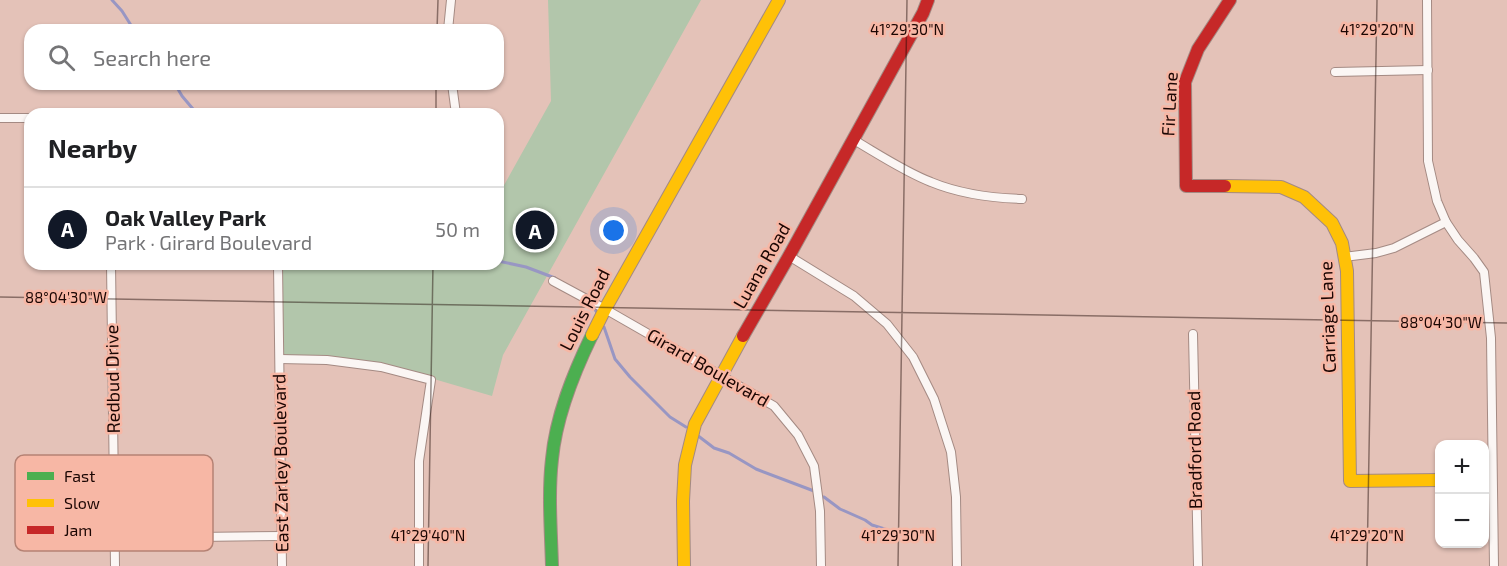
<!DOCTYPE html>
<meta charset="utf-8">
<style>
body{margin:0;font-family:"Exo 2",sans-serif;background:#f6f6f6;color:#202124}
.controls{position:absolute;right:18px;bottom:18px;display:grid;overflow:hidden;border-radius:12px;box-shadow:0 2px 4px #0004}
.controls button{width:54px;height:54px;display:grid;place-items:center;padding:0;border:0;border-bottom:2px solid #e0e0e0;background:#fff;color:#202124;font:30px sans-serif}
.you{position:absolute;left:614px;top:231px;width:21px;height:21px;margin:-15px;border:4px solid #fff;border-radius:50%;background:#1a73e8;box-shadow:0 0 0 9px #1a73e833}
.badge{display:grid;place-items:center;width:39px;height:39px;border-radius:50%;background:#111827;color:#fff;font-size:20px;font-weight:700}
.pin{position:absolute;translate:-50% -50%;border:3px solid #fff;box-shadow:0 2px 6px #0006}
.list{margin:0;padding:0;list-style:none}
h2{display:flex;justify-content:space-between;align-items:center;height:78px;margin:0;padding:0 24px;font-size:26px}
h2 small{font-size:20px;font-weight:400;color:#757577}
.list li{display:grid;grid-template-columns:39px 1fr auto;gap:18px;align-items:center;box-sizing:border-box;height:84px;padding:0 24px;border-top:2px solid #e0e0e0}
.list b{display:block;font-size:22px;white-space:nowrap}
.list p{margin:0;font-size:20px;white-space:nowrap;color:#757577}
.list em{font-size:20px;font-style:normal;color:#757577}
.icon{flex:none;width:33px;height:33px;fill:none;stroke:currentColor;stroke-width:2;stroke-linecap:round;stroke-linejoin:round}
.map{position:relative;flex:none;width:1507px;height:566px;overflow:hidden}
.search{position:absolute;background:#fff;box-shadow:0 2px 4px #0004;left:24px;top:24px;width:480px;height:66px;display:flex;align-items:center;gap:15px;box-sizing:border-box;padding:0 21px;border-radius:18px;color:#757577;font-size:22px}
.panel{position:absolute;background:#fff;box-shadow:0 2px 4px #0004;left:24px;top:108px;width:480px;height:162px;border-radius:18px}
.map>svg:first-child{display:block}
.green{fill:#b2c6ab}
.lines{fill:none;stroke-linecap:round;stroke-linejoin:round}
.stream{stroke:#9896c3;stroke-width:3}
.street-casing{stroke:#a48a83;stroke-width:10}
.fast-casing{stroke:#a48a83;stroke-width:14}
.slow-casing{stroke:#a48a83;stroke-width:14}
.jam-casing{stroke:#a48a83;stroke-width:14}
.street{stroke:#fbf6f4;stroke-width:8}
.fast{stroke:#4caf50;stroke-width:12}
.slow{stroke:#ffc107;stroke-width:12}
.jam{stroke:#c62828;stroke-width:12}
.ticks{fill:none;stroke:#1b0603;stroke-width:1.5;stroke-opacity:0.45}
.labels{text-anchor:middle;stroke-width:5;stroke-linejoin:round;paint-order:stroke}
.street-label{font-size:18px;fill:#1b0603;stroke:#f7b7a5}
.key{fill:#f7b7a5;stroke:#b58274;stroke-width:1.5}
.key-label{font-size:16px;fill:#1b0603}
.ticks-label{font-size:15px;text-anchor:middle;fill:#1b0603;stroke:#f7b7a5;stroke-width:5;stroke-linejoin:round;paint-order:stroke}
</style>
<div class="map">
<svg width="1507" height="566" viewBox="0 0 1507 566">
<rect width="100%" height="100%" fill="#e4c2b8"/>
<path class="green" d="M548 0H701L503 355 492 396 379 363 332 356H283L282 264H498V196L551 101Z"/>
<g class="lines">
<g class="stream">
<path d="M112 0 122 11 134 30"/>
<path d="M175 84 182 96 193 109"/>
<path d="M498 261 526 267 555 278"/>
<path d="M593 307 599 315"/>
<path d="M604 327 615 359 630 377 670 417 686 427"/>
<path d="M697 435 714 448 729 453 756 469 814 491"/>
<path d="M820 497H824L840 509 865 520 872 525 913 538"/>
</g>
<g class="street-casing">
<g id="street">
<path d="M1427 0 1428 161 1437 201 1446 222 1458 240 1474 258 1484 272 1491 338 1494 566"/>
<path d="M448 30 451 0"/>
<path d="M1335 72 1428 70"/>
<path d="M452 84 456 114"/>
<path d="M235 114H246"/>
<path d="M0 118H30"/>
<path d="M854 140C878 154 905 172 931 182 960 194 991 198 1022 199"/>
<path d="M789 256 854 296 887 324 913 357 934 399 951 452 956 497 957 566"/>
<path d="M1344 257 1376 253 1394 248 1446 222"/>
<path d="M111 264 115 566"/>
<path d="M278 265 282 566"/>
<path d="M553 281 605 309 774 406 798 435 814 466 820 511 821 566"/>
<path d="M1193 334 1198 566"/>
<path d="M280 359 327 360 381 367 431 380 419 461V566"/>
<path d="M116 538 282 536"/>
</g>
</g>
<g class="fast-casing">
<path id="fast" d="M552 566C551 530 548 494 552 459 556 416 573 374 592 335"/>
</g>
<g class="slow-casing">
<g id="slow">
<path d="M1225 186 1281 187 1304 197 1332 223 1342 243 1347 271 1350 481 1440 480"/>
<path d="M592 335 605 309 779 0"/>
<path d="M684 566 683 501 685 465 695 424 743 336"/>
</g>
</g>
<g class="jam-casing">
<g id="jam">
<path d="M1225 186H1186L1185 82 1198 49 1230 0"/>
<path d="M743 336 789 256 923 13 928 0"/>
</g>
</g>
<use href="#street" class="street"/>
<use href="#fast" class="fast"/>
<use href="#slow" class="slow"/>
<use href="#jam" class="jam"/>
</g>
<path class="ticks" d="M437 30 438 0M436 114V84M0 297 1507 323M428 566 433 264M898 566 907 0M1367 566 1377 0"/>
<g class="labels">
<g class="street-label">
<text transform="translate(1170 104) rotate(-87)" y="6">Fir Lane</text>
<text transform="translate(762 266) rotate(-60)" y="6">Luana Road</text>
<text transform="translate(585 310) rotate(-63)" y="6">Louis Road</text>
<text transform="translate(1328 317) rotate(-92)" y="6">Carriage Lane</text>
<text transform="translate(708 368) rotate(30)" y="6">Girard Boulevard</text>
<text transform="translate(113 379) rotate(-91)" y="6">Redbud Drive</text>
<text transform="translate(1195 450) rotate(-91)" y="6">Bradford Road</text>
<text transform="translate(281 463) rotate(-91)" y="6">East Zarley Boulevard</text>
</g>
</g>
<rect x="15" y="455" width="198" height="96" rx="9" class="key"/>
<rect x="27" y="472" width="27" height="8" fill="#4caf50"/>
<rect x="27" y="499" width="27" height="8" fill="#ffc107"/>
<rect x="27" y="526" width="27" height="8" fill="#c62828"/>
<g class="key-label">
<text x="64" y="482">Fast</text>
<text x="64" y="509">Slow</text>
<text x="64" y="536">Jam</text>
</g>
<g class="ticks-label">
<text x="907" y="35">41°29'30"N</text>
<text x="1377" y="35">41°29'20"N</text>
<text x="66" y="303">88°04'30"W</text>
<text x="1441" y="328">88°04'30"W</text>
<text x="428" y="541">41°29'40"N</text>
<text x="898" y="541">41°29'30"N</text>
<text x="1367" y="541">41°29'20"N</text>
</g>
</svg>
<div class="controls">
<button>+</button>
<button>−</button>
</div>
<div class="you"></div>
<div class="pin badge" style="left:535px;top:230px">A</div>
<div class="search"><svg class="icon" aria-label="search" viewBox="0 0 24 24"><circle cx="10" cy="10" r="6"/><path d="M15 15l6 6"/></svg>Search here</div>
<section class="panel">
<h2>Nearby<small></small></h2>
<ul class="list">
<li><span class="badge">A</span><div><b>Oak Valley Park</b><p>Park · Girard Boulevard</p></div><em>50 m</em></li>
</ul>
</section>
</div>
